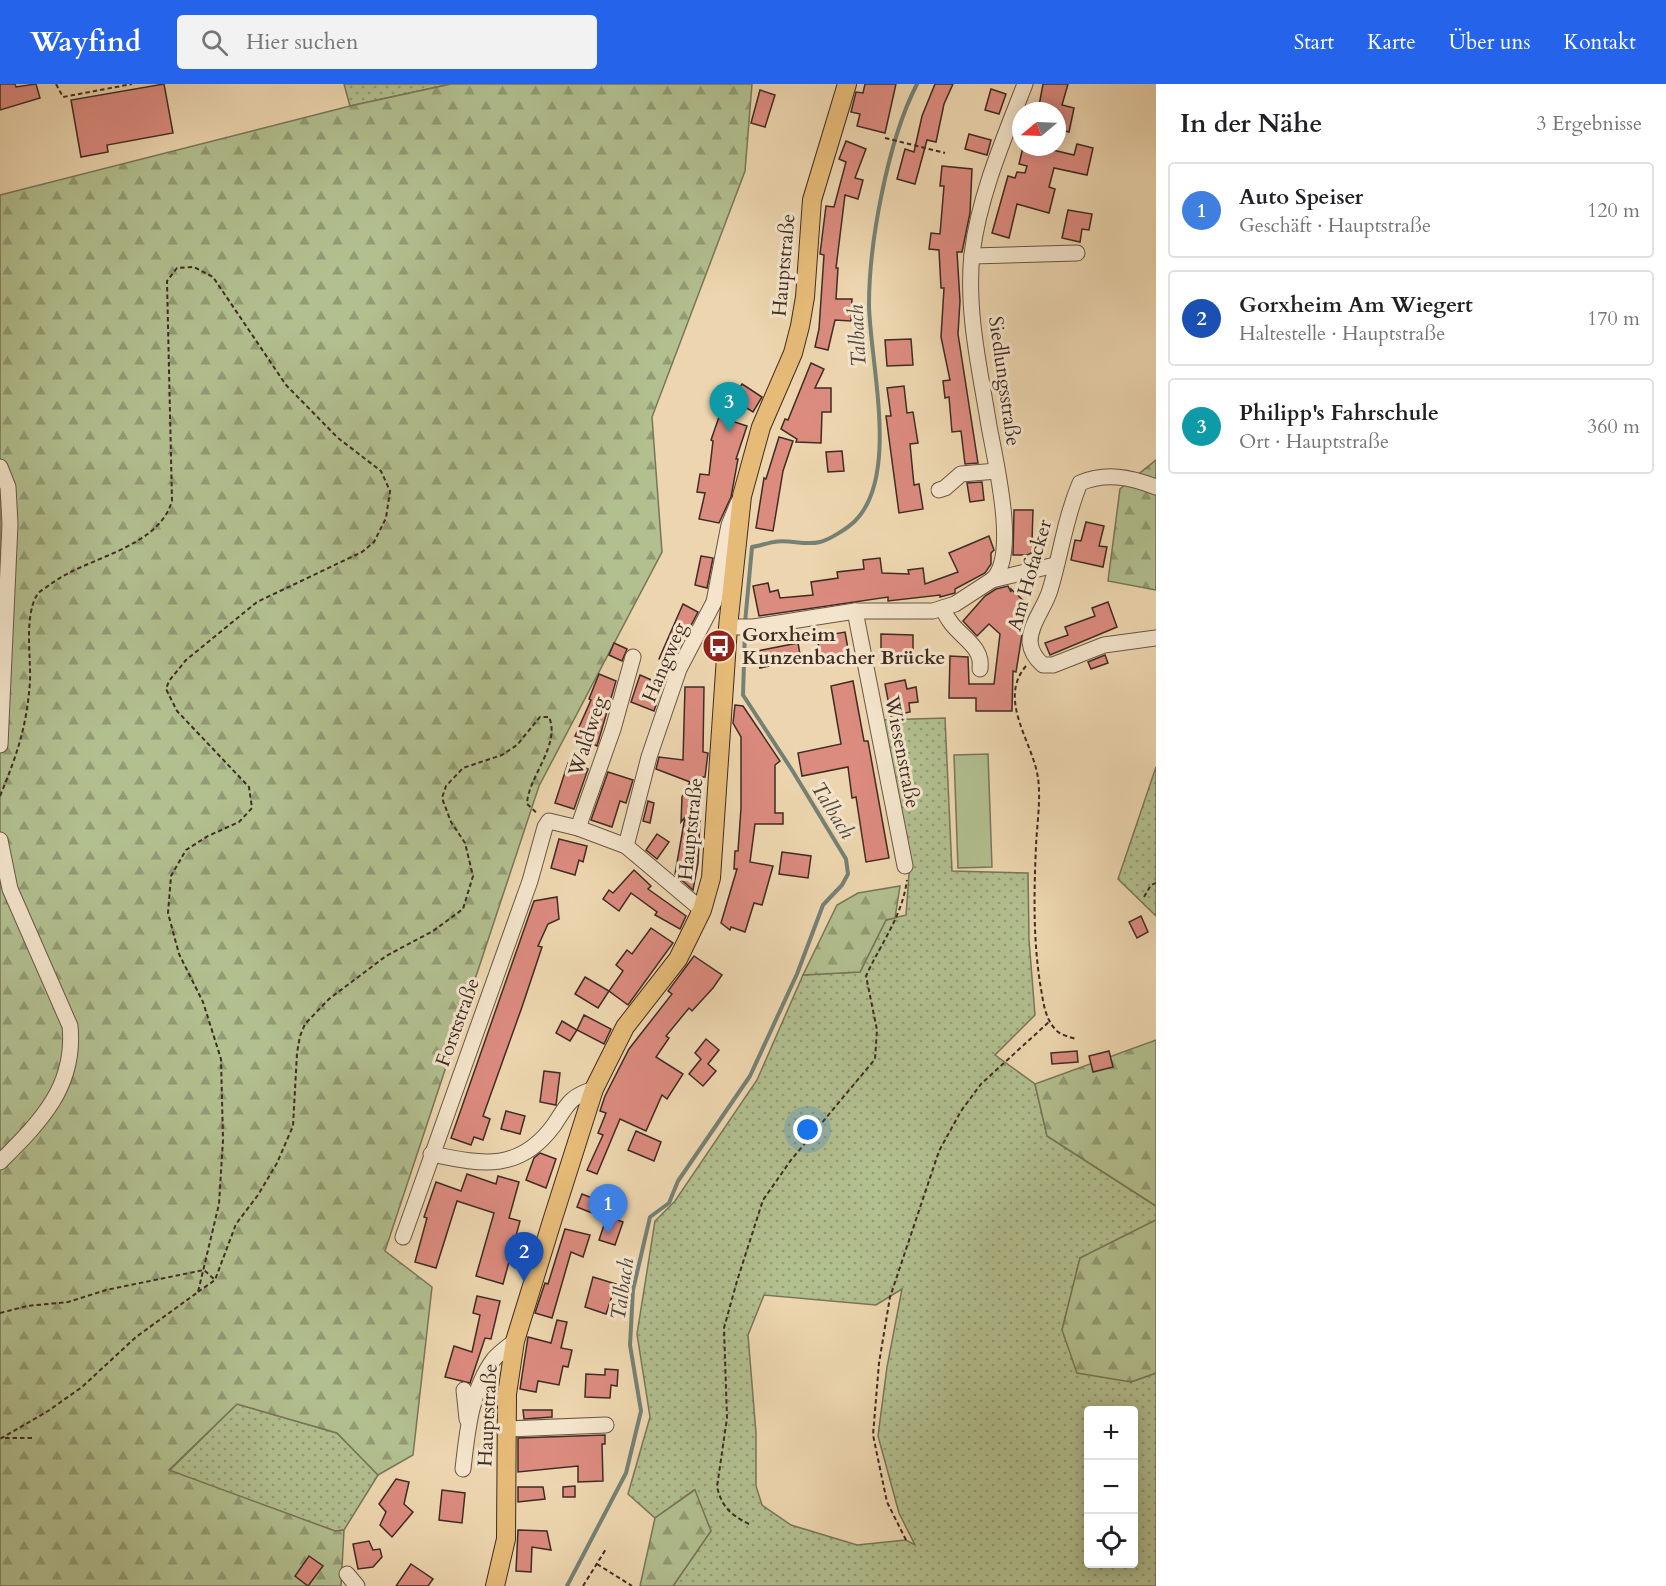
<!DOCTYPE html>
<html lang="de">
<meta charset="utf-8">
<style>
body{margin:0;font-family:Cardo,serif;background:#f2f2f2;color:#202124}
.controls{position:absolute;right:18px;bottom:18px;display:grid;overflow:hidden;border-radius:6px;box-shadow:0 3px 15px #0003}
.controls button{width:54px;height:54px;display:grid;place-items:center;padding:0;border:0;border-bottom:2px solid #e0e0e0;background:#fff;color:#202124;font:30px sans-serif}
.compass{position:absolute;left:1012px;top:18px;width:54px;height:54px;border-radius:50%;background:#fff;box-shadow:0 3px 15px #0003;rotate:251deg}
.you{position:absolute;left:808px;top:1046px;width:21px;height:21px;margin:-15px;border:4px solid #fff;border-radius:50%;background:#1a73e8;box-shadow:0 0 0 9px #1a73e833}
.badge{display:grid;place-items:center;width:39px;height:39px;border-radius:50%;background:#2563eb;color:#fff;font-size:20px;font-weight:700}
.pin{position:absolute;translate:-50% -50px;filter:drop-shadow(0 2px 3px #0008)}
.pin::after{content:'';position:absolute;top:32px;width:21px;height:18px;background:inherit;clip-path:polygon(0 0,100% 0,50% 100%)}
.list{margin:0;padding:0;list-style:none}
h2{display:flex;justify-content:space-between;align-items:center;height:78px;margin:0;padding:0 24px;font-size:26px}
h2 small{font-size:20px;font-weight:400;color:#757577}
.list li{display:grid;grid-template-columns:39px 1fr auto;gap:18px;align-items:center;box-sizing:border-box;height:96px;margin:0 12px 12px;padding:0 12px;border:2px solid #e0e0e0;border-radius:6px}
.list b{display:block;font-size:22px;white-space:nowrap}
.list p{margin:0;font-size:20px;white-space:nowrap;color:#757577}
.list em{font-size:20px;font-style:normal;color:#757577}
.icon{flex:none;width:33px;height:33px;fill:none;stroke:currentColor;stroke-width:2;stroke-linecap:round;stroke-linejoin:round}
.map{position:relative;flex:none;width:1156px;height:1502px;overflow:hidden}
header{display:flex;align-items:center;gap:36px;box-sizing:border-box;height:84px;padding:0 30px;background:#2563eb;color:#fff}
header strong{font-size:28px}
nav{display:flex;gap:33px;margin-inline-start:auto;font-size:21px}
.search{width:420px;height:54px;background:#f2f2f2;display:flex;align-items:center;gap:15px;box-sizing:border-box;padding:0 21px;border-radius:6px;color:#757577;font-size:22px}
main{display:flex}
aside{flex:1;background:#fff}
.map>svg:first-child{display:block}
.grass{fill:url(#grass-dots);stroke:#787659;stroke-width:1.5;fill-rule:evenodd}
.forest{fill:url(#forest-firs);stroke:#787659;stroke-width:1.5}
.garden{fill:#b2bf8f;stroke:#787659;stroke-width:1.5}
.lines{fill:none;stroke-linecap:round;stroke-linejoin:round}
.stream{stroke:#758175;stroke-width:4}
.building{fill:#dc8b7f;stroke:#3f2c23;stroke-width:1.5}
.minor-casing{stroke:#6a5646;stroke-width:17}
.major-casing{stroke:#3f2c23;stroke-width:20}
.path{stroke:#3f2c23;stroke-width:2;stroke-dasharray:4.5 3;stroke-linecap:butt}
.minor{stroke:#f3e4cb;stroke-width:15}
.major{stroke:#e6bb78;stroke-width:18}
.labels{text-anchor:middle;stroke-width:6;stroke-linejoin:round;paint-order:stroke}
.street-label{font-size:20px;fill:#3f2c23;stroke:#f3e4cb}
.poi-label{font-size:20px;font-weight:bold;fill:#3f2c23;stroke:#f3e4cb;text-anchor:start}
.water-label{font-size:21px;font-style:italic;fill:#51483e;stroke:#f3e4cb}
</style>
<header>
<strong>Wayfind</strong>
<div class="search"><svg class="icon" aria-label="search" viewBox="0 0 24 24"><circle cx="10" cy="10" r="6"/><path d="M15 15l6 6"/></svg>Hier suchen</div>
<nav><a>Start</a><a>Karte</a><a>Über uns</a><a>Kontakt</a></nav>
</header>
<main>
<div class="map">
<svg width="1156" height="1502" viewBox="0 0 1156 1502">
<defs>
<pattern id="grass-dots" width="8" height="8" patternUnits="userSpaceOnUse" patternTransform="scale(1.5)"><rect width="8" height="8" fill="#b2bf8f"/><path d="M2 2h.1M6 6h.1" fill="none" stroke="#929b74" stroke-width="1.8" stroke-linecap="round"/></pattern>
<pattern id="forest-firs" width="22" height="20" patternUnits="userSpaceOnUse" patternTransform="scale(1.5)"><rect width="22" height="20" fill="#b2bf8f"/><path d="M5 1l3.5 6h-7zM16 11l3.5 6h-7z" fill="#929b74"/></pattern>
</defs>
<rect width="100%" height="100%" fill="#edd6af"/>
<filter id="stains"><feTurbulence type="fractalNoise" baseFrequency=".00333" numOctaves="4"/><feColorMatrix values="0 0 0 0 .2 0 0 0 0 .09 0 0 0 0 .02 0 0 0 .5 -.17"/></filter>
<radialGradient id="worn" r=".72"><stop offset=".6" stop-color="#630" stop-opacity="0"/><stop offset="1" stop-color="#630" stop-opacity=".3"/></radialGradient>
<g class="grass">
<path d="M344 0H451L350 22Z"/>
<path d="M945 634 952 787 1028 789 1029 856 1035 931 995 971 1035 1000 1047 1052 1156 1122V1136L1080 1174 1062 1246 1131 1298 1156 1289V1502H673L711 1447 694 1406 655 1434 628 1410 650 1333 637 1250 655 1137 675 1117 757 996 803 891 860 888 886 836 906 831 910 776 882 636ZM902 1205 887 1283 878 1352 899 1429 915 1461 906 1456 857 1461 791 1441 762 1421 756 1402V1349L748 1251 764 1211 876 1221ZM1088 1326H1134V1480H1088Z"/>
<path d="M1156 683V832L1118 795Z"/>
<path d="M237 1320 337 1349 378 1391 344 1446 335 1447 169 1387Z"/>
</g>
<g class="forest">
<path d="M451 0H752L745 87 652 333 662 468 539 702 385 1167 432 1203 413 1371 378 1391 337 1349 237 1320 169 1386 335 1447 344 1446 341 1502H0V111L350 22Z"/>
<path d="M1156 376V506L1108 497 1120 405Z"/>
<path d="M900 802 895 834 886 836 860 888 803 891 837 821 858 809Z"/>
<path d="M1156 956V1122L1047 1052 1035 1000Z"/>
<path d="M1156 1136V1289L1131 1298 1077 1289 1062 1246 1080 1174Z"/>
<path d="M695 1406 711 1447 673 1502H640L655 1434Z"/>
</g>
<path class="garden" d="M988 670 992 783 958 784 954 671Z"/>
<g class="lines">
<g class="stream">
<path d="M745 539 752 463C759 462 767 459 774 458 789 455 805 462 820 458 829 456 848 444 855 437 900 392 870 279 869 221 869 158 888 56 917 0"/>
<path d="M567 1502 626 1389 641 1327 630 1261 633 1206 650 1133 669 1119 678 1097 750 992 797 890 823 821 842 801 848 790 846 775 792 686 743 611 745 546"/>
</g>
</g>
<g class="building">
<path d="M0 0H15L16 3 36 0 40 14 0 26Z"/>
<path d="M164 0 173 49 107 61 108 68 81 73 71 16Z"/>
<path d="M865 0H896L885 49 857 42 860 30 851 28 856 8 863 9Z"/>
<path d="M935 0H953L944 20 936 58 927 56 915 100 897 95 905 65 914 68 922 32Z"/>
<path d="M1043 0H1068L1062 21 1074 24 1069 48 1057 45V27H1038Z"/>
<path d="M991 5 1006 10 999 30 985 26Z"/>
<path d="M760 6 775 11 765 43 751 39Z"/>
<path d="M969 50 991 56 987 71 965 65Z"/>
<path d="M846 57 866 65 855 94 863 96 858 115 845 111 836 184H838L836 215H852L851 237 835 236 828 266 815 263 819 245 824 171 820 170 826 122 834 123 846 78 839 75Z"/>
<path d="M1077 60 1093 64 1087 91 1054 84 1049 103 1055 105 1049 129 1017 120 1009 154 992 149 1008 92 1015 94 1017 88 1025 89 1027 82 1019 80 1023 63H1040L1074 71Z"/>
<path d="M942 82 972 85 970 129 962 168H957L960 217 958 250 978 379 965 380 961 347 952 348 949 313 945 314 943 297 950 296 941 253 944 204H941L939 166 929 165 931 149 940 150 944 102H940Z"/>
<path d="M1068 126 1092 130 1089 146 1082 145 1080 158 1062 154Z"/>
<path d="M911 255 913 281 887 282 885 256Z"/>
<path d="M811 279 824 285 815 304H831V328H822L821 359 796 358 797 355 781 345 785 335 788 336Z"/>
<path d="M742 300 762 313 753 328 732 315Z"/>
<path d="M904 302 907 329 913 328 918 359 910 360 914 401 919 400 923 425 899 429 886 332H891L887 304Z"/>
<path d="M719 333 747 342 736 375H738L731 413 719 439 699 435 705 409 697 408 700 390 709 391 713 357 711 356Z"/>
<path d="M779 353 793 357 783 387 773 447 756 444 764 394 766 395Z"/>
<path d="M842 367 844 387 828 388 826 368Z"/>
<path d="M982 398 984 416 970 418 967 399Z"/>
<path d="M1014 426H1033L1032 458H1036V467L1027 471H1013Z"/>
<path d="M1086 438 1104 442 1099 462 1107 463 1103 483 1071 476 1075 456 1081 457Z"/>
<path d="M989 452 994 466 991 469V480L985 489 955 505V509L940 513V511L888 517V513L759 532 753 502 768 499 770 508 778 506 780 514 813 511 811 498 838 494 837 488 864 485 863 476 880 474 882 489 909 490 908 486 923 484 925 500 958 488 949 469Z"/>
<path d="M701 472 713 474 707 504 695 501Z"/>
<path d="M1008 502 1011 508V505L1027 520 1016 588 1013 587 1012 627H976V614H949L950 572 968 573 969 600H994L1000 550 989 540 977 552 963 537 985 512 996 505Z"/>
<path d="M1108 518 1117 543 1050 571 1045 559 1068 551 1065 543 1095 532 1092 524Z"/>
<path d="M683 520 698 528 686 551V544L670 581 659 575Z"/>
<path d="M845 548 850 576 822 581 817 553Z"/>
<path d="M881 550 913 551V571H881Z"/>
<path d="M614 559 627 565 622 577 609 571Z"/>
<path d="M798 559 801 576 760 584 757 567Z"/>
<path d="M1105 571 1108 579 1091 585 1088 578Z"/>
<path d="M599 590 616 597 597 662 575 652 591 616 589 615Z"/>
<path d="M640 591 663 601 654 627 631 618Z"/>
<path d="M905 596 907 605 916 603 918 618 909 619 910 628 891 632 885 600Z"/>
<path d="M853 597 864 657H868L889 774 866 778 856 713 852 714 848 683 802 692 798 669 841 660 831 602Z"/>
<path d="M685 603H704L703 668 708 669 705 693H702L698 779 693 806 675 790 685 733 681 738 682 713 690 698 656 685 659 673 683 676Z"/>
<path d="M735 621 743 622 780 677 775 681V729H783V740H755L750 778 773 782 762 821 754 819 745 848 731 843 730 846 721 839 737 785H734L735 767H738L741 724V653L733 639Z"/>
<path d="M568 679 588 685 574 725 555 719Z"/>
<path d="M608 688 633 696 626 719 620 717 612 743 591 736Z"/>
<path d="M648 717 654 719 650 739 643 737Z"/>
<path d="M657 750 669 758 657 775 646 766Z"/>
<path d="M559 755 587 762 583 778 579 776 575 791 551 784Z"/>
<path d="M782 768 811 772 808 794 779 790Z"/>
<path d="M634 786 651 802 648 805 686 832 680 845 655 831 657 828 631 809 619 827 603 815 609 806 613 809Z"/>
<path d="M557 813 559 835 548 840 538 862 542 863 522 923 483 1032 490 1035 483 1056 474 1053 471 1061 451 1054 534 817Z"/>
<path d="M1141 832 1148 848 1137 854 1129 838Z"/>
<path d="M651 844 673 859 628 921 609 907 623 887 616 881 627 866 632 870Z"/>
<path d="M694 872 722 891 713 904 692 927 689 924 666 952 669 954 656 973 683 990 667 1015 662 1011 646 1047 620 1035 597 1090 587 1086 603 1051 598 1049 606 1029 600 1027 605 1012 629 965 672 910 668 907Z"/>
<path d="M585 893 609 907 598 924 575 910Z"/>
<path d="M584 931 611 945 604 960 577 946Z"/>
<path d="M562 937 577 946 570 957 556 949Z"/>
<path d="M706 955 719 966 708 980 716 987 703 1002 689 990 701 975 695 969Z"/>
<path d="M1077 967 1078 978 1052 980 1051 969Z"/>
<path d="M1109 967 1113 983 1093 988 1089 972Z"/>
<path d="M544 987 560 989 556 1021 540 1018Z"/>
<path d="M506 1027 525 1032 520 1050 501 1045Z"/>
<path d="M636 1047 661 1058 654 1077 628 1066Z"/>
<path d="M540 1069 556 1075 546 1104 526 1096 534 1074Z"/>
<path d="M467 1090 496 1100 498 1092 519 1098 509 1134 520 1137 503 1200 476 1192 494 1129 457 1117 436 1184 415 1178 427 1134 424 1133 436 1098 461 1107Z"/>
<path d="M582 1110 597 1116 592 1129 577 1123Z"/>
<path d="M607 1132 623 1138 615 1161 599 1156Z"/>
<path d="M565 1145 590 1151 583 1173 571 1168 552 1234 535 1229 545 1199 548 1200Z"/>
<path d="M593 1193 616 1200 606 1230 585 1223Z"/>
<path d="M477 1212 500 1217 491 1255 485 1254 470 1299 445 1293 454 1262 472 1268 480 1231 473 1229Z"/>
<path d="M557 1236 567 1238 561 1264 572 1266 568 1283 563 1282 559 1301 538 1297 536 1308 520 1305 528 1253 551 1259Z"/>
<path d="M605 1285 618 1286 617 1302 611 1301 610 1314 585 1313 586 1290 605 1291Z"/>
<path d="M523 1326H552V1333L524 1335Z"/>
<path d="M605 1351V1360H602L603 1397 578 1398V1382L518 1388V1354Z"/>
<path d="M396 1395 409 1398 404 1420 413 1428 392 1453 380 1441 386 1428 379 1420Z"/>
<path d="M575 1402V1413H563V1403Z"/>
<path d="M518 1403H543L545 1415 518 1418Z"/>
<path d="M442 1406 465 1409 462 1439 439 1436Z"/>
<path d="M518 1446 547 1447 551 1466 532 1463 531 1488 516 1487Z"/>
<path d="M369 1457 373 1466 380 1465 382 1473 373 1483 358 1485 353 1460Z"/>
<path d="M309 1472 323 1482 308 1502 295 1492Z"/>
<path d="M411 1480 433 1495 428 1502H396Z"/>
</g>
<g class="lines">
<g class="minor-casing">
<g id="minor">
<path d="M972 172 1077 169"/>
<path d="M0 383 8 403 10 440 0 661"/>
<path d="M1156 403C1130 393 1106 388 1080 399 1065 434 1061 470 1050 506 1045 523 1030 540 1030 558 1031 568 1036 575 1043 581H1053L1104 561 1156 554"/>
<path d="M939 406 945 404 961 390 997 387"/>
<path d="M992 496C1019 473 995 376 989 342 980 286 966 227 972 170 979 112 1004 54 1025 0"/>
<path d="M943 524C952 552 984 558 980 585"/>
<path d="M855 527 905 782"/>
<path d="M728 543H753L855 527H933L955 520 992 496 1055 481"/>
<path d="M578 744 613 645 633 573"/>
<path d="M0 756 10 805 70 942C76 1003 40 1038 0 1078"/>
<path d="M626 762 649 673 679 585 714 518 729 441 738 419"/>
<path d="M431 1070C481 1080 519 1089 554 1041 568 1020 569 1013 594 1005"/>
<path d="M403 1153 530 797 545 743 549 737 578 744 626 762 702 826"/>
<path d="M464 1306 467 1335"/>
<path d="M505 1345 606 1341"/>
<path d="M463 1385C467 1349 471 1305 494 1275 500 1268 509 1262 515 1257"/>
<path d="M347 1490 357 1502"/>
</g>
</g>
<g class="major-casing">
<path id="major" d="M495 1502 506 1455 507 1310 515 1257 553 1134 594 1005 625 943 678 875 702 826 711 794 728 543 742 412 761 343 793 269 800 242 805 213 812 116 847 0"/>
</g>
<g class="path">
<path d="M56 0 63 13 132 0"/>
<path d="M885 54 945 69"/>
<path d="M1026 582C997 616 1033 658 1038 694 1041 715 1037 740 1036 762 1034 808 1033 853 1040 899 1043 915 1044 934 1056 946 1060 951 1070 953 1076 955"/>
<path d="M0 712C17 671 27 642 30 597 31 573 24 533 37 511 39 507 47 503 51 500 86 473 158 465 172 417L167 197 177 184 194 183 213 193 286 301 338 354 381 387 390 407 386 434 374 458 362 468 257 518 186 576 169 597 166 605 177 627 249 703 252 724 239 738 208 752 186 766 171 792 168 829 179 870 203 918 221 975 223 1056 219 1120 198 1208 136 1253 82 1303 48 1327 0 1355"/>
<path d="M1144 813 1151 801 1156 799"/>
<path d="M198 1208 215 1196 236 1140 258 1111 277 1079 293 1042 297 969 300 952 305 940 329 915 386 872 433 847 463 825 473 792 465 759 451 738 442 714 446 702 463 684 502 671 517 661 540 633H549C561 661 528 693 527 720L538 730"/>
<path d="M0 1229 27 1222 68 1218 106 1206 204 1186 214 1195"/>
<path d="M5 1354H33"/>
<path d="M749 1440C731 1431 722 1423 717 1403L727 1334 724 1244 737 1197 763 1116 791 1076 875 975 877 946 866 892C881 859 902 833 907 796"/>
<path d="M906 1456 887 1418 873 1351 879 1279 890 1213 939 1067 961 1027 981 1000 1050 937"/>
<path d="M597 1480 632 1502"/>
<path d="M583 1502 606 1465"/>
</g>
<use href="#minor" class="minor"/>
<use href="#major" class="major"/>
</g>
<defs>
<g id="bus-disc" transform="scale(1.725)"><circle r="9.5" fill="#8f2418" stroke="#f3e4cb"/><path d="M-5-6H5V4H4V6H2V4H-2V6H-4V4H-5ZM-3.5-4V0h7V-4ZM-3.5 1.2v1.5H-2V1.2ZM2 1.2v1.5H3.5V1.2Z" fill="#fff"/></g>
</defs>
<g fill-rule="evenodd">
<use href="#bus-disc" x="719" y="562"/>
</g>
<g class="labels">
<g class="street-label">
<text transform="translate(783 181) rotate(-85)" y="7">Hauptstraße</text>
<text transform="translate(1005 297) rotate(82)" y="7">Siedlungsstraße</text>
<text transform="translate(1029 491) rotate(-74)" y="7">Am Hofacker</text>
<text transform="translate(664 578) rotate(-67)" y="7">Hangweg</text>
<text transform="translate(587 652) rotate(-72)" y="7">Waldweg</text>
<text transform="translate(903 668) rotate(79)" y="7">Wiesenstraße</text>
<text transform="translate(690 745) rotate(-84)" y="7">Hauptstraße</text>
<text transform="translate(457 938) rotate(-70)" y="7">Forststraße</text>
<text transform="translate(487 1331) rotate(-87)" y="7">Hauptstraße</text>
</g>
<g class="poi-label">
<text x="742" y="557">Gorxheim<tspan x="742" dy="23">Kunzenbacher Brücke</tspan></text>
</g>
<g class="water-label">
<text transform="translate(857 252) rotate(-93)" y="7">Talbach</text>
<text transform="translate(833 726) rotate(58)" y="7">Talbach</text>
<text transform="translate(622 1205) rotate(-82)" y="7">Talbach</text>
</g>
</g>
<rect width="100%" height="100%" filter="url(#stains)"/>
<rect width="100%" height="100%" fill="url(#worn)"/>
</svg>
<div class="controls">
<button>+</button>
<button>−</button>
<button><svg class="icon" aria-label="locate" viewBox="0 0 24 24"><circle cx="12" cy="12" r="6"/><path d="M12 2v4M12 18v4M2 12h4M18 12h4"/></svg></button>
</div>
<svg class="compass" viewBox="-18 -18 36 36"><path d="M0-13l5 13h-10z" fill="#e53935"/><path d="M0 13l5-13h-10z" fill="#757577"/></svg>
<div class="you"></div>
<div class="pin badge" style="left:608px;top:1150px;background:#3f7fe0">1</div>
<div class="pin badge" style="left:524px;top:1198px;background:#1a4fb4">2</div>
<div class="pin badge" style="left:729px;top:348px;background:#0f9aa8">3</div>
</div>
<aside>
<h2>In der Nähe<small>3 Ergebnisse</small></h2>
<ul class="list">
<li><span class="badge" style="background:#3f7fe0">1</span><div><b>Auto Speiser</b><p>Geschäft · Hauptstraße</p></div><em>120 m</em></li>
<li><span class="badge" style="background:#1a4fb4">2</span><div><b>Gorxheim Am Wiegert</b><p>Haltestelle · Hauptstraße</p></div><em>170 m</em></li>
<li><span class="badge" style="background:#0f9aa8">3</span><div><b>Philipp's Fahrschule</b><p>Ort · Hauptstraße</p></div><em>360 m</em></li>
</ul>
</aside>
</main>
